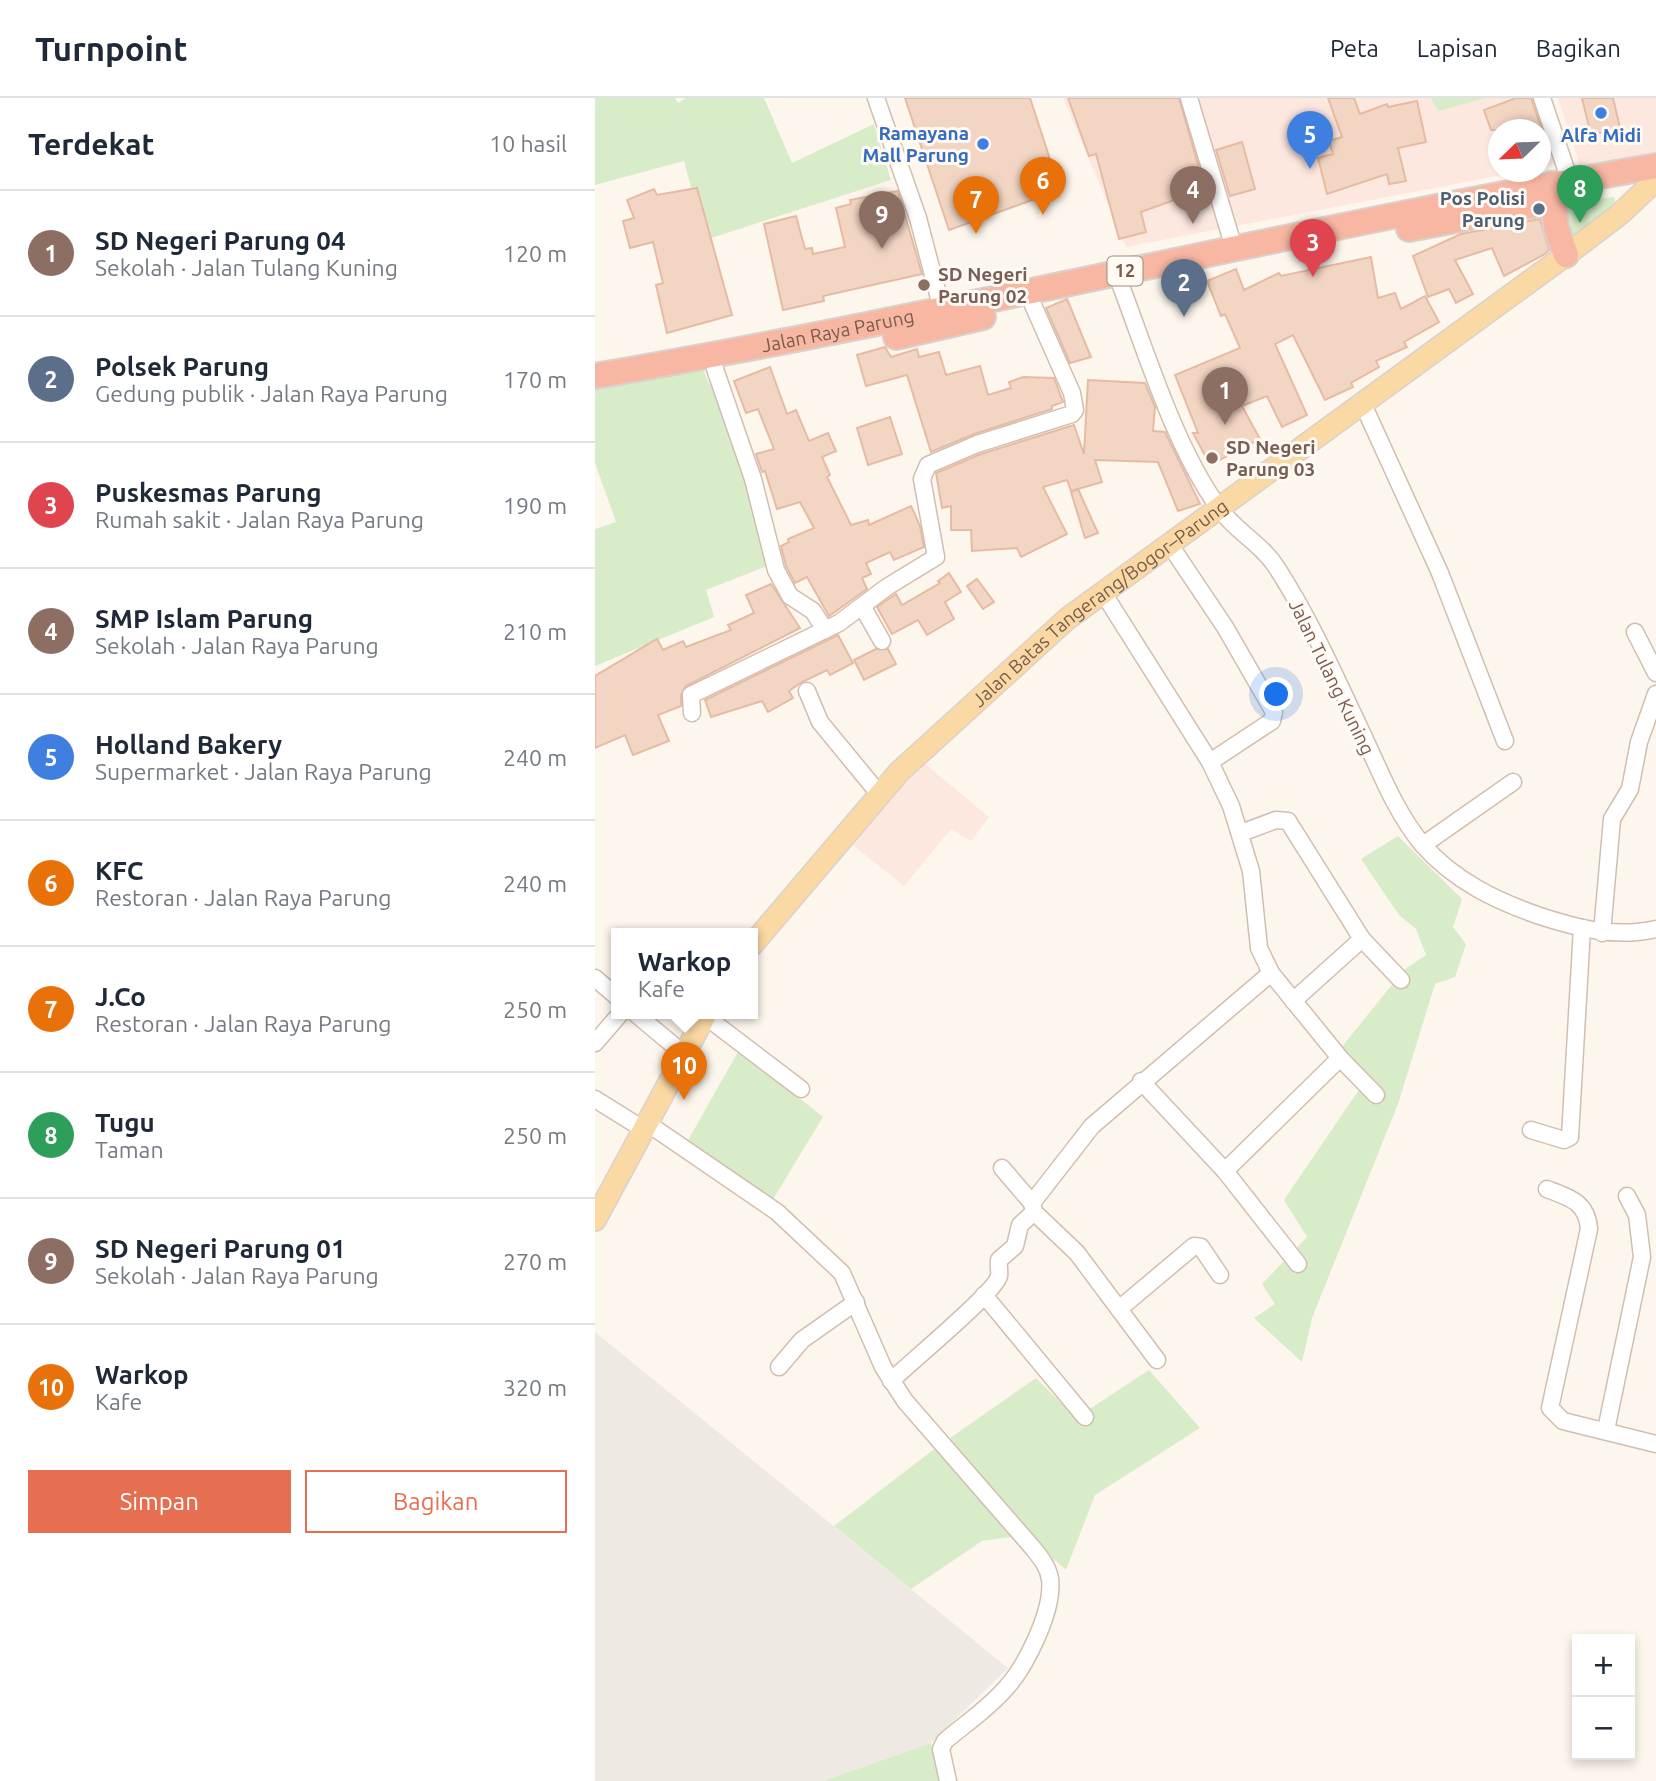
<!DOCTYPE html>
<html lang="id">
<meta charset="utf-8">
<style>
body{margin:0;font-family:Ubuntu,sans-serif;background:#f6f6f7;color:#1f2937}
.controls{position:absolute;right:21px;bottom:21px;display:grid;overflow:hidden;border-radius:0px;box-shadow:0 4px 10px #0003}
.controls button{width:63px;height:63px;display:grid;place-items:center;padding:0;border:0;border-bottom:2px solid #e0e1e3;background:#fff;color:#1f2937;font:35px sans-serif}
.compass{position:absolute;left:893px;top:21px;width:63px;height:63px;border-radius:50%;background:#fff;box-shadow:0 4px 10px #0003;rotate:247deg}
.you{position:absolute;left:682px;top:597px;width:24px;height:24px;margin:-18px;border:5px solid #fff;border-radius:50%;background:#1a73e8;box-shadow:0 0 0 10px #1a73e833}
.badge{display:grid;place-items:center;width:46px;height:46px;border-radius:50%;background:#e76f51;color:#fff;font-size:23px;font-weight:700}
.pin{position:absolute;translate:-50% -58px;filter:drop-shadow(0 2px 4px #0008)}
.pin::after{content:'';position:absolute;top:37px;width:24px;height:21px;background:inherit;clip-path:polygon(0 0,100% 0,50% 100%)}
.popup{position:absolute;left:16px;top:830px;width:147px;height:91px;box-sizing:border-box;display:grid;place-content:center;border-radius:0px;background:#fff;filter:drop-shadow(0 2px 5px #0005);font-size:23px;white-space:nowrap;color:#747a83}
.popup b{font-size:26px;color:#1f2937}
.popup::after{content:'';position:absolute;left:50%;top:100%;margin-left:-14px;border:14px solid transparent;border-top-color:#fff}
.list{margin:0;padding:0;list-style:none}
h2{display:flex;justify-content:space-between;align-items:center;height:91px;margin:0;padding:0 28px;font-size:30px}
h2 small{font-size:23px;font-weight:400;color:#747a83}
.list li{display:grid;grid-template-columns:46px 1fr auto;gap:21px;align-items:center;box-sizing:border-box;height:126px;padding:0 28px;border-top:2px solid #e0e1e3}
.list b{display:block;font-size:26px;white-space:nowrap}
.list p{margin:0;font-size:23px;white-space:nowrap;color:#747a83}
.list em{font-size:23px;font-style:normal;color:#747a83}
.actions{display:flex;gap:14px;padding:21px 28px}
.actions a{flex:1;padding:16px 0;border:2px solid #e76f51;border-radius:0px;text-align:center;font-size:24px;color:#e76f51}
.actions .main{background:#e76f51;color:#fff}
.map{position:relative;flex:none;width:1061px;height:1683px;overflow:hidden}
header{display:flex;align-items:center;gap:42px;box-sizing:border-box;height:98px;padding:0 35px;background:#fff;border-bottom:2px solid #e0e1e3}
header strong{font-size:33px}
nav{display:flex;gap:38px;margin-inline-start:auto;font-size:24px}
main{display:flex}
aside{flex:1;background:#fff}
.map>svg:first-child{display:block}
.commercial{fill:#fde8e0}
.industrial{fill:#efe9e4}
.green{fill:#d8ecc9}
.building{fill:#f3d5c3;stroke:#e6bba3;stroke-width:2}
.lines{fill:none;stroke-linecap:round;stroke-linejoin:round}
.minor-casing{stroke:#d1beb0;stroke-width:19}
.major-casing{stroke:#dad1cd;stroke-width:24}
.highway-casing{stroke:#dad1cd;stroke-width:28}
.minor{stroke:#fff;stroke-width:16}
.major{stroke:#fbd9a5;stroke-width:21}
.highway{stroke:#f7b7a3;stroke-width:24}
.shop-dot{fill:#3f7fe0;stroke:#fffaf3;stroke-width:2.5}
.service-dot{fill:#5c6f8a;stroke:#fffaf3;stroke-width:2.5}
.education-dot{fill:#8d6e63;stroke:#fffaf3;stroke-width:2.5}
.labels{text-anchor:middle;stroke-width:6;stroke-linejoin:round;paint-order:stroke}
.shield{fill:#fffaf3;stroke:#a28b7f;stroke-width:2}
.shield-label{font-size:18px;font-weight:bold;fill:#7a5c4d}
.shop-label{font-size:19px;font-weight:bold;fill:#366cbe;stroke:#fffaf3;text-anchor:end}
.service-label{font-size:19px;font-weight:bold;fill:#4e5e75;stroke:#fffaf3;text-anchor:end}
.education-label{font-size:19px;font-weight:bold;fill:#785e54;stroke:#fffaf3;text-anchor:start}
.street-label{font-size:19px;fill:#7a5c4d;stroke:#fffaf3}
</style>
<header>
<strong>Turnpoint</strong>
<nav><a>Peta</a><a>Lapisan</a><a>Bagikan</a></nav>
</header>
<main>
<aside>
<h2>Terdekat<small>10 hasil</small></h2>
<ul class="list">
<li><span class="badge" style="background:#8d6e63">1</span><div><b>SD Negeri Parung 04</b><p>Sekolah · Jalan Tulang Kuning</p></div><em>120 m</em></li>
<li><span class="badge" style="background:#5c6f8a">2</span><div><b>Polsek Parung</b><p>Gedung publik · Jalan Raya Parung</p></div><em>170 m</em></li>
<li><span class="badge" style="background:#e0444e">3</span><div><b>Puskesmas Parung</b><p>Rumah sakit · Jalan Raya Parung</p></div><em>190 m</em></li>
<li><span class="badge" style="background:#8d6e63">4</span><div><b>SMP Islam Parung</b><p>Sekolah · Jalan Raya Parung</p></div><em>210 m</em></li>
<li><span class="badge" style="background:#3f7fe0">5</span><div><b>Holland Bakery</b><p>Supermarket · Jalan Raya Parung</p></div><em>240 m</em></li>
<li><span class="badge" style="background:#e8710a">6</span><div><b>KFC</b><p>Restoran · Jalan Raya Parung</p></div><em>240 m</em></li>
<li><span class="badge" style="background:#e8710a">7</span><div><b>J.Co</b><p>Restoran · Jalan Raya Parung</p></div><em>250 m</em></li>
<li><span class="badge" style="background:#2e9e5b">8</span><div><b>Tugu</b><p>Taman</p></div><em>250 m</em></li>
<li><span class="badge" style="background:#8d6e63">9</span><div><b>SD Negeri Parung 01</b><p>Sekolah · Jalan Raya Parung</p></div><em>270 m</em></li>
<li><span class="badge" style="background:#e8710a">10</span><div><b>Warkop</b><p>Kafe</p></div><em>320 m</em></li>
</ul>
<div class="actions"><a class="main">Simpan</a><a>Bagikan</a></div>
</aside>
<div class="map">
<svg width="1061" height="1683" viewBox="0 0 1061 1683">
<rect width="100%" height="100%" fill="#fdf6ec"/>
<g class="commercial">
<path d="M468 0H836L843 12 891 0H949L970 64 946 69V32H904V74H923L531 149Z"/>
<path d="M963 0H1061V55L986 70Z"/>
<path d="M323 660 394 719 376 743 356 731 309 788 249 740Z"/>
</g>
<path class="industrial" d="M0 1234 413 1570 336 1645 228 1683H0Z"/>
<g class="green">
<path d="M0 0H80L83 5 91 0H169L197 65 279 26 296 82 110 142 89 63 0 87Z"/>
<path d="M836 0H891L843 13Z"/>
<path d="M1019 99 1021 110 981 139 971 136 967 113 974 105Z"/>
<path d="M106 268 141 342 177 466 111 492 119 519 0 568V431L21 424 0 365V289Z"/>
<path d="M803 738 867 801 858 829 871 846 860 879 840 886 803 1006 717 1220 707 1264 659 1220 680 1206 667 1186 712 1139 689 1102 774 977 745 951 809 872 831 857 821 831 804 817 766 761Z"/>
<path d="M144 952 228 1019 169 1116 87 1053Z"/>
<path d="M554 1272 605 1330 500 1397 471 1472 431 1437 387 1443 316 1491 239 1428 338 1352 441 1280 481 1320Z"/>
<path d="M336 1645 344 1683H228Z"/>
</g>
<g class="building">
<path d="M310 0H435L465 92 354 132Z"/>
<path d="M473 0H584L610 91 546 114 551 134 524 141 501 56 494 58Z"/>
<path d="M733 0H759L765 16 792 6 793 9 822 3 831 44 803 50 811 83 794 86 792 76 732 96 723 60 738 56 734 43 747 39Z"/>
<path d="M921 0H936L947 32H896L889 12Z"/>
<path d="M987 0H1018L1025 30 996 37Z"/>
<path d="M647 44 660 91 635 98 621 52Z"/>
<path d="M102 90 137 217 72 235 61 187 68 185 58 144 35 150 28 123 39 120 32 102 59 91 62 97Z"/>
<path d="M303 93 327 176 228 198 229 203 188 212 169 126 201 118 210 151 217 150 218 156 250 149 241 110 256 106 255 102Z"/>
<path d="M945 121 954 152 950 156 909 178 897 150 860 162 878 196 861 205 854 191 833 199 818 158 866 136Z"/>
<path d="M776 159 783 200 800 195 806 211 830 198 844 224 809 244 812 249 781 263 784 269 756 285 758 289 730 302 698 237 680 246 712 317 687 329 672 298 647 308 665 341 615 367 598 335H603L580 277 645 250 630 216 626 218 612 183 641 171 649 192 684 175 686 178Z"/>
<path d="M472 201 496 259 475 265 451 210Z"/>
<path d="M290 249 296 259 322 251 324 259 344 254 351 277 385 268 393 297 416 290 414 284 428 279 459 280 468 304 457 308V311L379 336 336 354 312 277 271 288 262 257Z"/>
<path d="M175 269 192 316 201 312 214 343 233 335 241 353 227 359 235 377 232 379 256 427 273 422 274 427 316 408 325 428 329 449 299 462 295 454 271 465 276 476 267 480 272 491 234 518 212 479 200 485 191 468 186 448 194 444 193 441 219 430 205 404 182 411 170 373 167 374 161 356 179 351 163 311 151 315 139 283Z"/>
<path d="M493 282 550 285 560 309 558 333 570 334 605 406 583 413 563 364 500 362 507 384 476 393 472 382 448 389 472 436 426 459 422 450 377 453 376 432H356V408L347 410 341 375 386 356 479 327 489 356Z"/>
<path d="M295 319 307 356 273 367 262 330Z"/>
<path d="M483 391 503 435 490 440 476 394Z"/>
<path d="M354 475 366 494 350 504 359 521 332 537 323 522 297 536 282 509 301 496 307 507 345 485 343 483Z"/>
<path d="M382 481 399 504 388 511 372 488Z"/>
<path d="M176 486 205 530 91 588 86 597V608L63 617 74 643 38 657 30 637 0 650V578L62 541 68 552 88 543 91 549 136 532 133 527 159 515 151 497Z"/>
<path d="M243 537 258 565 235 577 232 572 207 584 194 593 198 600 173 614 167 603 116 619 110 602Z"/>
<path d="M281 551H293L301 566 269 582 259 562Z"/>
</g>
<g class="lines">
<g class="minor-casing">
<g id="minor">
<path d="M281 0 323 120 349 219"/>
<path d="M594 0 639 150"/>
<path d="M947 0 980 98"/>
<path d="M526 188C553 259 580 349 624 410 640 433 667 446 682 470 715 521 741 580 767 635 785 673 800 713 827 746 859 783 903 804 948 819 986 831 1021 840 1061 831"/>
<path d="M120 271 158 381 181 472 195 498 218 513 230 532"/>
<path d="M767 304 845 475 910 643"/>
<path d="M575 447 630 529 679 614 677 623 615 664"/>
<path d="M507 493 615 664 636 708 656 773 664 850 676 875 745 960 781 997"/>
<path d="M267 508 287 543"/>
<path d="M1040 534 1061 575"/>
<path d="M212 593 225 624 285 697"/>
<path d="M97 615 96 597 244 525 292 489 341 459 327 381 333 367 382 346 477 316 480 312 477 295 438 207"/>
<path d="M646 735 681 722 693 723 767 841 806 882"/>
<path d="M828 747 918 684"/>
<path d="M1007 835 1017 721 1035 691 1044 644 1061 596"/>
<path d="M0 880 21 898"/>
<path d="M698 903 767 841"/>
<path d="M41 916 90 957"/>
<path d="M110 918 206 991"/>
<path d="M0 945 25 916"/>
<path d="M546 983 630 1073 703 1166"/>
<path d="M0 1001 48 1031"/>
<path d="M52 1025 182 1114 247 1175 288 1269 310 1303 437 1449C445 1459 453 1468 455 1481 459 1512 431 1568 411 1590 394 1610 370 1626 350 1643L346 1651 353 1683"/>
<path d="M936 1032 969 1042 975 1039 987 830"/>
<path d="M407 1070 437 1105 439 1114 482 1155 562 1262"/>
<path d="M630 1073 745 960"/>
<path d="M952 1091C975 1100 992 1104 994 1131L955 1310 968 1323 1061 1346"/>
<path d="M437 1105 497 1028 676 875"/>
<path d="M389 1197 490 1319"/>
<path d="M524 1211 599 1148 606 1149 625 1177"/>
<path d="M184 1269 207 1242 261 1204"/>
<path d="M296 1283C314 1265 400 1195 404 1178 405 1173 403 1167 404 1162L420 1148 425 1127 439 1114"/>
<path d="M1011 1332 1047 1159 1042 1117 1032 1098"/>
</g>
</g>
<g class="major-casing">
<g id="major">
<path id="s1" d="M157 847 304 674 472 521 971 157 1025 116 1061 82"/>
<path d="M0 1122 111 916"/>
</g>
</g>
<g class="highway-casing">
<g id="highway">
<path d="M957 86 961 129 971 157"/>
<path d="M814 131 954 104"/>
<path d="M301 239 388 219"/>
<path id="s2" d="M0 278C355 217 706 130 1061 68"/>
</g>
</g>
<use href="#minor" class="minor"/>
<use href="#major" class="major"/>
<use href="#highway" class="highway"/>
</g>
<g class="shop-dot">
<circle cx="1006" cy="15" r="7"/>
<circle cx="388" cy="46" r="7"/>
</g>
<circle class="service-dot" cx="944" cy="111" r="7"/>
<g class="education-dot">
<circle cx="329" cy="187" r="7"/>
<circle cx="617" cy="360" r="7"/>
</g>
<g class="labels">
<rect class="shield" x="512.5" y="158.5" width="35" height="29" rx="5"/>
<g class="shield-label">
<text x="530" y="179">12</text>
</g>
<g class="shop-label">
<text x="374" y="42">Ramayana<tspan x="374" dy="22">Mall Parung</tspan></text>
<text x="1006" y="44" text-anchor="middle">Alfa Midi</text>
</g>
<g class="service-label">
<text x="930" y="107">Pos Polisi<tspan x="930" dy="22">Parung</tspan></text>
</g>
<g class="education-label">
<text x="343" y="183">SD Negeri<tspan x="343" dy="22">Parung 02</tspan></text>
<text x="631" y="356">SD Negeri<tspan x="631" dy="22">Parung 03</tspan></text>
</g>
<g class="street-label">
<text dy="7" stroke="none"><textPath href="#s2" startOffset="247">Jalan Raya Parung</textPath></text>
<text dy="7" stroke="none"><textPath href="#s1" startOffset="490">Jalan Batas Tangerang/Bogor–Parung</textPath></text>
<text transform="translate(737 579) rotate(64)" y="7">Jalan Tulang Kuning</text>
</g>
</g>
</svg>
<div class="controls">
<button>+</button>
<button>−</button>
</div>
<svg class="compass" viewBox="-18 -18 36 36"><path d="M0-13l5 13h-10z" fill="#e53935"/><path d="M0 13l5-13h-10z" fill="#747a83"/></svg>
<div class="you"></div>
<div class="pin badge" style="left:630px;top:327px;background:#8d6e63">1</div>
<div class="pin badge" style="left:589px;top:219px;background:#5c6f8a">2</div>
<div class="pin badge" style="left:718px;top:179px;background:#e0444e">3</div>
<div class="pin badge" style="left:598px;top:126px;background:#8d6e63">4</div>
<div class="pin badge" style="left:715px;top:71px;background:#3f7fe0">5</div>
<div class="pin badge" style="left:448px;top:117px;background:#e8710a">6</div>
<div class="pin badge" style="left:381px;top:136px;background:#e8710a">7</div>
<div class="pin badge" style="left:985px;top:125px;background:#2e9e5b">8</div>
<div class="pin badge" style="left:287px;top:151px;background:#8d6e63">9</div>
<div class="pin badge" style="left:89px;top:1002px;background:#e8710a">10</div>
<div class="popup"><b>Warkop</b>Kafe</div>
</div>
</main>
